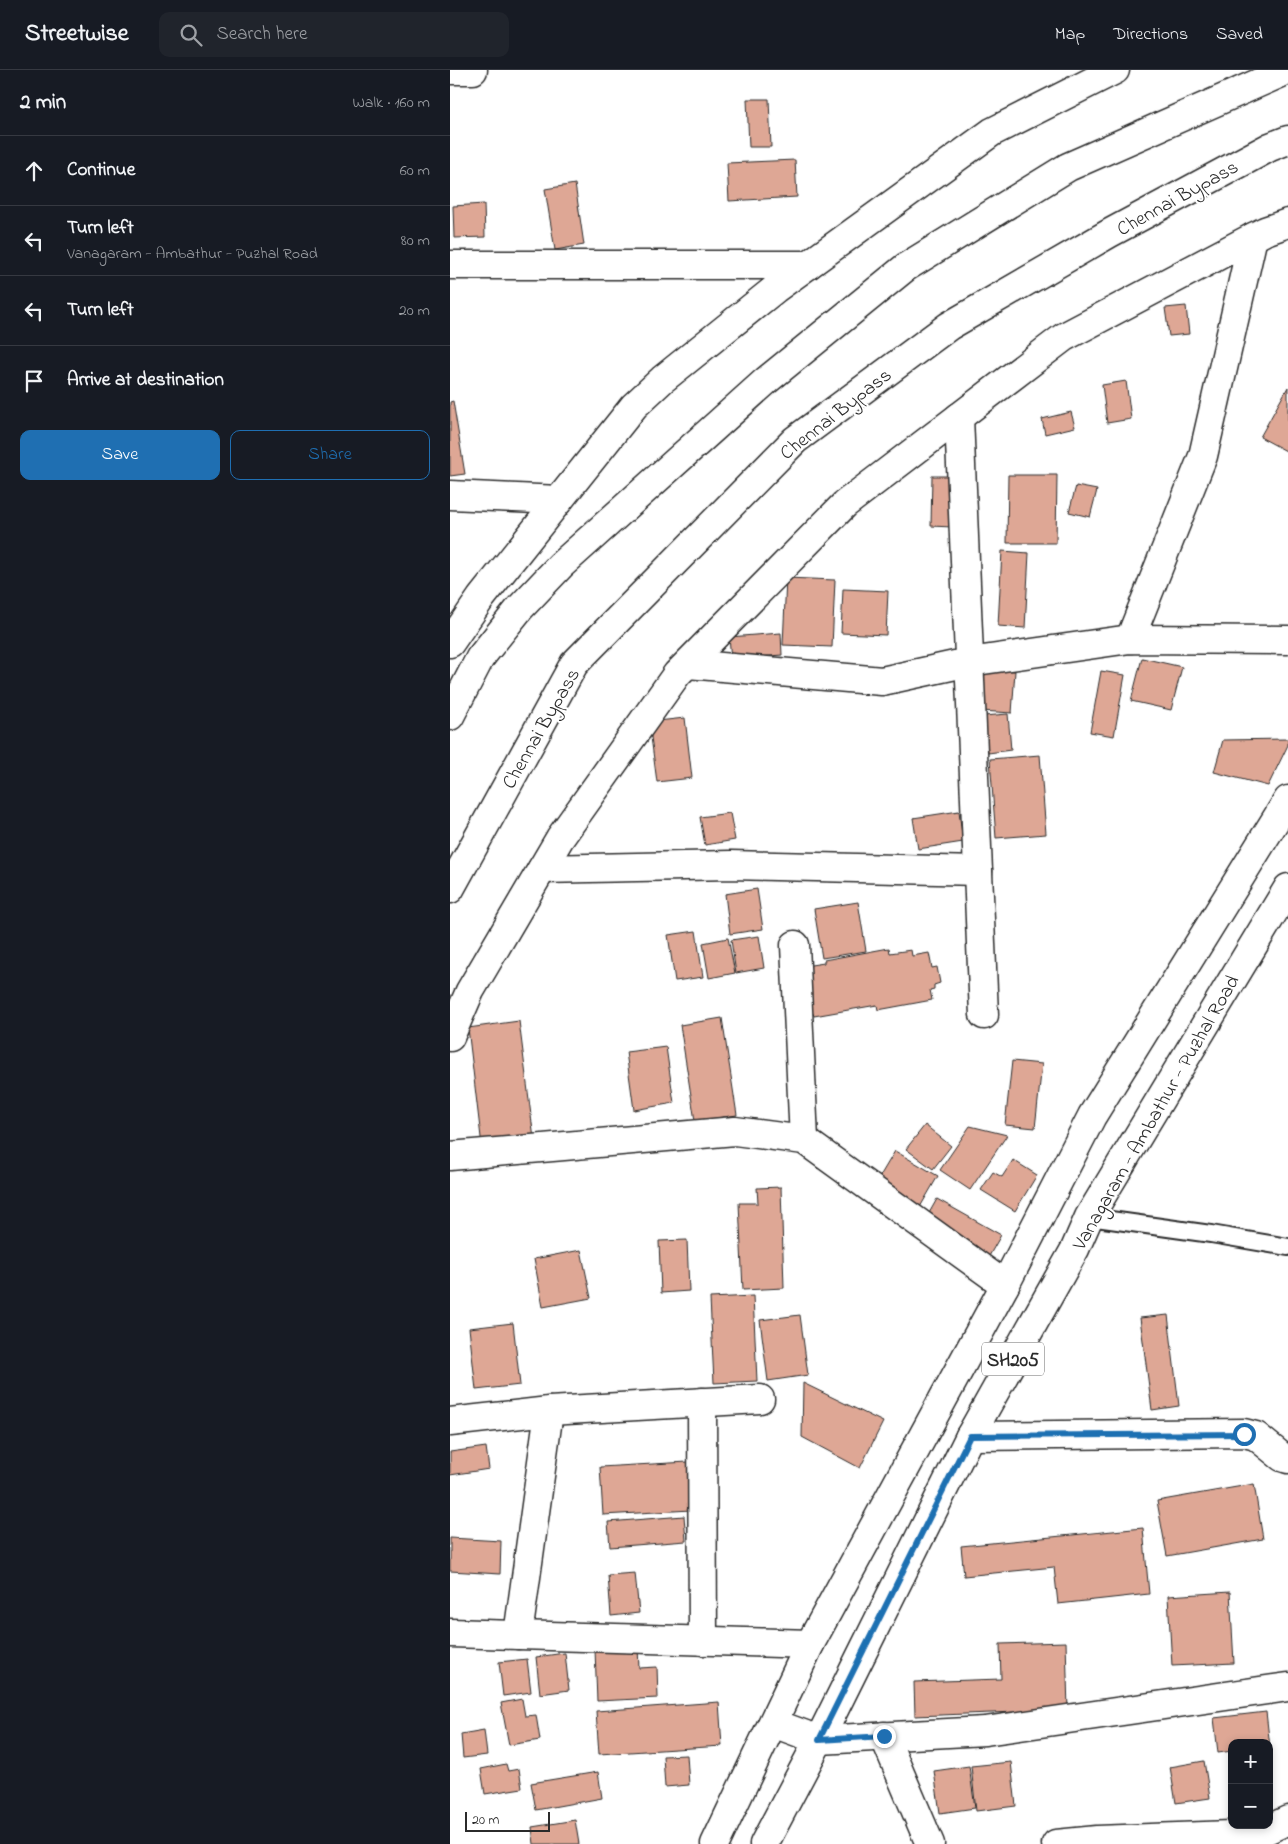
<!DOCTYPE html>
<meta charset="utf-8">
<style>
body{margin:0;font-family:"Indie Flower",sans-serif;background:#20242c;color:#f1f3f6}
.controls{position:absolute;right:15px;bottom:15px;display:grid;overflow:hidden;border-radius:10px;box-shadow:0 2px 8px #0003}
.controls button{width:45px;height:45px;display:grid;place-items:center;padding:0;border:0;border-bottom:1px solid #363941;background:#171b24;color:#f1f3f6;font:25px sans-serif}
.scale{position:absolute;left:15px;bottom:12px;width:85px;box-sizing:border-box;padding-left:5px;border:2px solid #2b2b2b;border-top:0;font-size:14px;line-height:18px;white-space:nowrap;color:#2b2b2b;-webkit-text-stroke:4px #fff;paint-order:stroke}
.stop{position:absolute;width:15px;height:15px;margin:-11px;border:4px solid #1f6fb2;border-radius:50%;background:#fff}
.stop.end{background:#1f6fb2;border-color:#fff;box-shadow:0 1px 5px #0008}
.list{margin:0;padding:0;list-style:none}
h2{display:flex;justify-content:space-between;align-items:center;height:65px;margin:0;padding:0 20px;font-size:21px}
h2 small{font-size:16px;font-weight:400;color:#9ea1a6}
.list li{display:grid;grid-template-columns:32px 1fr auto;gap:15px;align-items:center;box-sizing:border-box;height:70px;padding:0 20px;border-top:1px solid #363941}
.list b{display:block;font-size:19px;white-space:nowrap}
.list p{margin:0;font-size:16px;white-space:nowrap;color:#9ea1a6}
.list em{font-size:16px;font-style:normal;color:#9ea1a6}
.actions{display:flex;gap:10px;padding:15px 20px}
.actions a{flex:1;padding:11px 0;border:1px solid #1f6fb2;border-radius:10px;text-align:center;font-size:18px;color:#1f6fb2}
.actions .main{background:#1f6fb2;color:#fff}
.icon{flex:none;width:28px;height:28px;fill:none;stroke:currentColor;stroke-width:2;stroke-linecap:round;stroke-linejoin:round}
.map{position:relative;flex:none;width:838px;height:1774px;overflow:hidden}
header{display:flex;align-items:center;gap:30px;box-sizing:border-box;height:70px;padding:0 25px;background:#171b24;border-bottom:1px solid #363941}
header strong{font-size:24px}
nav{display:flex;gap:28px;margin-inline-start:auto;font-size:18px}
.search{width:350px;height:45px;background:#20242c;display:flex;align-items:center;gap:12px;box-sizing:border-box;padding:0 18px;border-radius:10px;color:#9ea1a6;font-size:19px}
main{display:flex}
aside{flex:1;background:#171b24}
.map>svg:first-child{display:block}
.building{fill:#dea795;stroke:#2b2b2b}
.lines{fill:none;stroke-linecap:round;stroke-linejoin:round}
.service-casing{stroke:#2b2b2b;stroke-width:20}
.minor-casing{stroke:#2b2b2b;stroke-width:31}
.tertiary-casing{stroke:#2b2b2b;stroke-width:31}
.primary-casing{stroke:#2b2b2b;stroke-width:31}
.trunk-casing{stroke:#2b2b2b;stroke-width:31}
.service{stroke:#fff;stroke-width:16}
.minor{stroke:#fff;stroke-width:28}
.tertiary{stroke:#fff;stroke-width:28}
.primary{stroke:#fff;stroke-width:28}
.trunk{stroke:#fff;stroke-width:28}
.route{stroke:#1f6fb2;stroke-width:6}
.labels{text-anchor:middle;stroke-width:4;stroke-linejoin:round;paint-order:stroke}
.shield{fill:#fff;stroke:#6b6b6b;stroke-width:1}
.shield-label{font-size:19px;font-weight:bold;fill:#2b2b2b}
.street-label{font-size:20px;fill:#2b2b2b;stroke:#fff}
</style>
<header>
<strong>Streetwise</strong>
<div class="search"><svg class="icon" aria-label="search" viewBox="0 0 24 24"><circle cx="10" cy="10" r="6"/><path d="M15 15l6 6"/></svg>Search here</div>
<nav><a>Map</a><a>Directions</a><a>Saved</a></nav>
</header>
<main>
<aside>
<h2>2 min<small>Walk · 160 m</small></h2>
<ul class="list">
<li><svg class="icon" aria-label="ahead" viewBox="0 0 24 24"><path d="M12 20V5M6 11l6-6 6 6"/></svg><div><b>Continue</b></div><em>60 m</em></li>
<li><svg class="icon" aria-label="left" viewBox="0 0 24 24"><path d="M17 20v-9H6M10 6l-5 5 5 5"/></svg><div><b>Turn left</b><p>Vanagaram - Ambathur - Puzhal Road</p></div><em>80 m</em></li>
<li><svg class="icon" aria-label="left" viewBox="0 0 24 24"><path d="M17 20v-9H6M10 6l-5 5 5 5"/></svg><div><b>Turn left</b></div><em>20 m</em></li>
<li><svg class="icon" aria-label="arrive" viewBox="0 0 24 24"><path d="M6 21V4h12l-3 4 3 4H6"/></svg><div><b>Arrive at destination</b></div></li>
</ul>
<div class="actions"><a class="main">Save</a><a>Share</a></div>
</aside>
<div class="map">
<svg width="838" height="1774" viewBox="0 0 838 1774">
<rect width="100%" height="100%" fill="#fff"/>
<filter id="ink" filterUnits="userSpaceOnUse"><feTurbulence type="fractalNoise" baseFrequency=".02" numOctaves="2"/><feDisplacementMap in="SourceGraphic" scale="10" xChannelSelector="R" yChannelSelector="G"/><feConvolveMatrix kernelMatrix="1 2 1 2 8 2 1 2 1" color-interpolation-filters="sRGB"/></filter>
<g filter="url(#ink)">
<g class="building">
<path d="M297 29H319L321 77H299Z"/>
<path d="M345 90 347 127 279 131 277 93Z"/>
<path d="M125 114 134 175 105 180 95 119Z"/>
<path d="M34 134 35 167 4 168 3 136Z"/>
<path d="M736 236 739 264 719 266 715 238Z"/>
<path d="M676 311 681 349 657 353 652 315Z"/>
<path d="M838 317V382L810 367Z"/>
<path d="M3 331 15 404 0 406V332Z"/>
<path d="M621 342 625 357 595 364 592 349Z"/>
<path d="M558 405H607L606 473H557Z"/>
<path d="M482 406H504L502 457 481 456Z"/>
<path d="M626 416 647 420 640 447 619 442Z"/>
<path d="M552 481 579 483 575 558 548 556Z"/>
<path d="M336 508 385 510 382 577 333 575Z"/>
<path d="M393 519 438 521 436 565 391 563Z"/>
<path d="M331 563 332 585 281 589 279 567Z"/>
<path d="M692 588 732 597 721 640 681 631Z"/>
<path d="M534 599 565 601 562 643 531 641Z"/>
<path d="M651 601 675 605 664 666 640 662Z"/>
<path d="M558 644 561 680 538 683 534 646Z"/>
<path d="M235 648 242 708 207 712 199 652Z"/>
<path d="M838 669V675L818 716 764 702 773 670Z"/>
<path d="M590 685 596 764 546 768 540 689Z"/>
<path d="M509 741 513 772 468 779 463 748Z"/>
<path d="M280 743 285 770 255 775 250 747Z"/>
<path d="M307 819 313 859 280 864 275 824Z"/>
<path d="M408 832 416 881 372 888 364 839Z"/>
<path d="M246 861 253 907 225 911 218 865Z"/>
<path d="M309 866 314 898 286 903 281 870Z"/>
<path d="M278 868 285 903 259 908 253 873Z"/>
<path d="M439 878 440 883 461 880 462 886 479 883 482 898 487 897 490 913 484 915V919L480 920 482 930 428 940 427 935 364 946 363 943 356 944 348 897 374 893V890Z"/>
<path d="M272 948 287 1045 245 1051 230 955Z"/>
<path d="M69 951 84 1069 32 1076 18 958Z"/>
<path d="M216 977 224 1033 184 1040 176 982Z"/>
<path d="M562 991 592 994 585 1058 555 1055Z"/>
<path d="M475 1055 501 1076 483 1099 456 1079Z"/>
<path d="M520 1056 557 1065 520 1120 490 1100Z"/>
<path d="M445 1081 488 1106 466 1144 423 1118Z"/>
<path d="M563 1090 587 1105 565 1141 531 1120 543 1102 552 1107Z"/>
<path d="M331 1117 334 1218 293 1220 289 1133H308L307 1118Z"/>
<path d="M487 1129 551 1165 538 1188 474 1152Z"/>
<path d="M237 1170 239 1221 211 1223 209 1171Z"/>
<path d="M131 1180 141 1228 93 1237 84 1189Z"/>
<path d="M303 1226 307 1311 264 1313 260 1228Z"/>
<path d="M350 1245 358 1305 318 1311 310 1250Z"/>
<path d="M718 1245 729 1336 702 1340 690 1248Z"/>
<path d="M63 1253 70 1315 26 1320 19 1258Z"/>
<path d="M353 1313 433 1352 410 1398 352 1367Z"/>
<path d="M36 1377 39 1399 0 1405V1382Z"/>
<path d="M238 1392 241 1440 153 1445 150 1397Z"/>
<path d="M804 1414 813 1469 717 1486 707 1431Z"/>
<path d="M234 1446 236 1471 160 1477 158 1452Z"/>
<path d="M693 1458 699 1524 608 1534 604 1497 514 1506 511 1476Z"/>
<path d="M0 1468 51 1471 50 1504 0 1501Z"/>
<path d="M185 1503 189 1543 161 1546 158 1505Z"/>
<path d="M780 1522 784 1593 722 1596 718 1526Z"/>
<path d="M616 1572 618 1640 465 1646 464 1612 551 1609 550 1574Z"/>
<path d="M188 1578 189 1598 207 1597 208 1628 147 1631 145 1580Z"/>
<path d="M115 1583 119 1620 90 1624 86 1587Z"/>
<path d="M77 1589 81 1622 53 1626 49 1592Z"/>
<path d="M72 1629 75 1646 86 1645 90 1670 59 1675 51 1633Z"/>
<path d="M269 1632 272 1676 149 1684 146 1641Z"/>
<path d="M816 1642 820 1677 819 1673H782V1681L768 1683 764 1648Z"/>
<path d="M34 1660 37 1685 13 1688 11 1664Z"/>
<path d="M237 1685 239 1715 215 1717 213 1686Z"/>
<path d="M754 1691 760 1728 726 1733 720 1697Z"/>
<path d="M561 1692 566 1736 526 1741 521 1696Z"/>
<path d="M56 1694 58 1701 69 1699 72 1718 35 1724 31 1699Z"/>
<path d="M519 1696 525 1738 490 1743 484 1701Z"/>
<path d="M148 1702 152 1728 86 1740 81 1713Z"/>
<path d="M125 1750 129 1774H84L82 1757Z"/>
</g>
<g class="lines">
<g class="service-casing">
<path id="service" d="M639 1147 761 1164 838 1177"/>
</g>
<g class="minor-casing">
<g id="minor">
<path d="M0 0H23"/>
<path d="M0 195H358"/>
<path d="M509 347 534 945"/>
<path d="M0 425 109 430"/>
<path d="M680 569 753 386 803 167"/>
<path d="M238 594 432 611 519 592 680 569 838 570"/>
<path d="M92 799 281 795 528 801"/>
<path d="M345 875 354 1070"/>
<path d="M0 1086 285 1061 354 1070 555 1215"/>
<path d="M252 1332 253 1571"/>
<path d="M0 1352 99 1341 310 1329"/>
<path d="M520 1366 794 1363 806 1366 832 1387 838 1389"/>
<path d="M0 1563 360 1574"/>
<path d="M68 1565 99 1341"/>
<path d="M323 1653 369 1670 535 1661 838 1617"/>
<path d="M434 1666 480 1774"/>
<path d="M606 1774 647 1770 808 1764 838 1750"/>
</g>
</g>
<g class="tertiary-casing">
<g id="tertiary">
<path d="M0 573 31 528 184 336 213 309 325 219 542 62 665 0"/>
<path d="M0 967 20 921 110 768 227 604 395 434 614 267 815 161 838 153"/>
</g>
</g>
<g class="primary-casing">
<g id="primary">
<path d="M265 1774 360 1574 555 1215 642 1046 838 730"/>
<path d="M314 1774 369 1670 520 1366 625 1179 639 1147 838 818"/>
</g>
</g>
<g class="trunk-casing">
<g id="trunk">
<path d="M0 646 30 588 70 538 111 495 317 310 456 197 618 97 838 0"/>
<path d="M0 819 124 594 345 370 499 256 660 163 820 77 838 70"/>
</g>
</g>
<use href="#service" class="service"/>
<use href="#minor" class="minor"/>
<use href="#tertiary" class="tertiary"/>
<use href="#primary" class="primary"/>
<use href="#trunk" class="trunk"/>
</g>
</g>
<g class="lines" filter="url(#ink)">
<path class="route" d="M434 1666 369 1670 520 1366 794 1364"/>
</g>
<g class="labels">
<rect class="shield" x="532" y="1272.5" width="62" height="33" rx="4"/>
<g class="shield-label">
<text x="563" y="1296">SH205</text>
</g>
<g class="street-label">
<text transform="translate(727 127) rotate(-29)" y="7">Chennai Bypass</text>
<text transform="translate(385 343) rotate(-38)" y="7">Chennai Bypass</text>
<text transform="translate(90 658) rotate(-60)" y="7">Chennai Bypass</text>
<text transform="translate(705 1042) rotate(-60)" y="7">Vanagaram - Ambathur - Puzhal Road</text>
</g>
</g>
</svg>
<div class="controls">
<button>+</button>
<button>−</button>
</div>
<div class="scale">20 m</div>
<div class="stop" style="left:794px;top:1364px"></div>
<div class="stop end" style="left:434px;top:1666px"></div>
</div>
</main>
